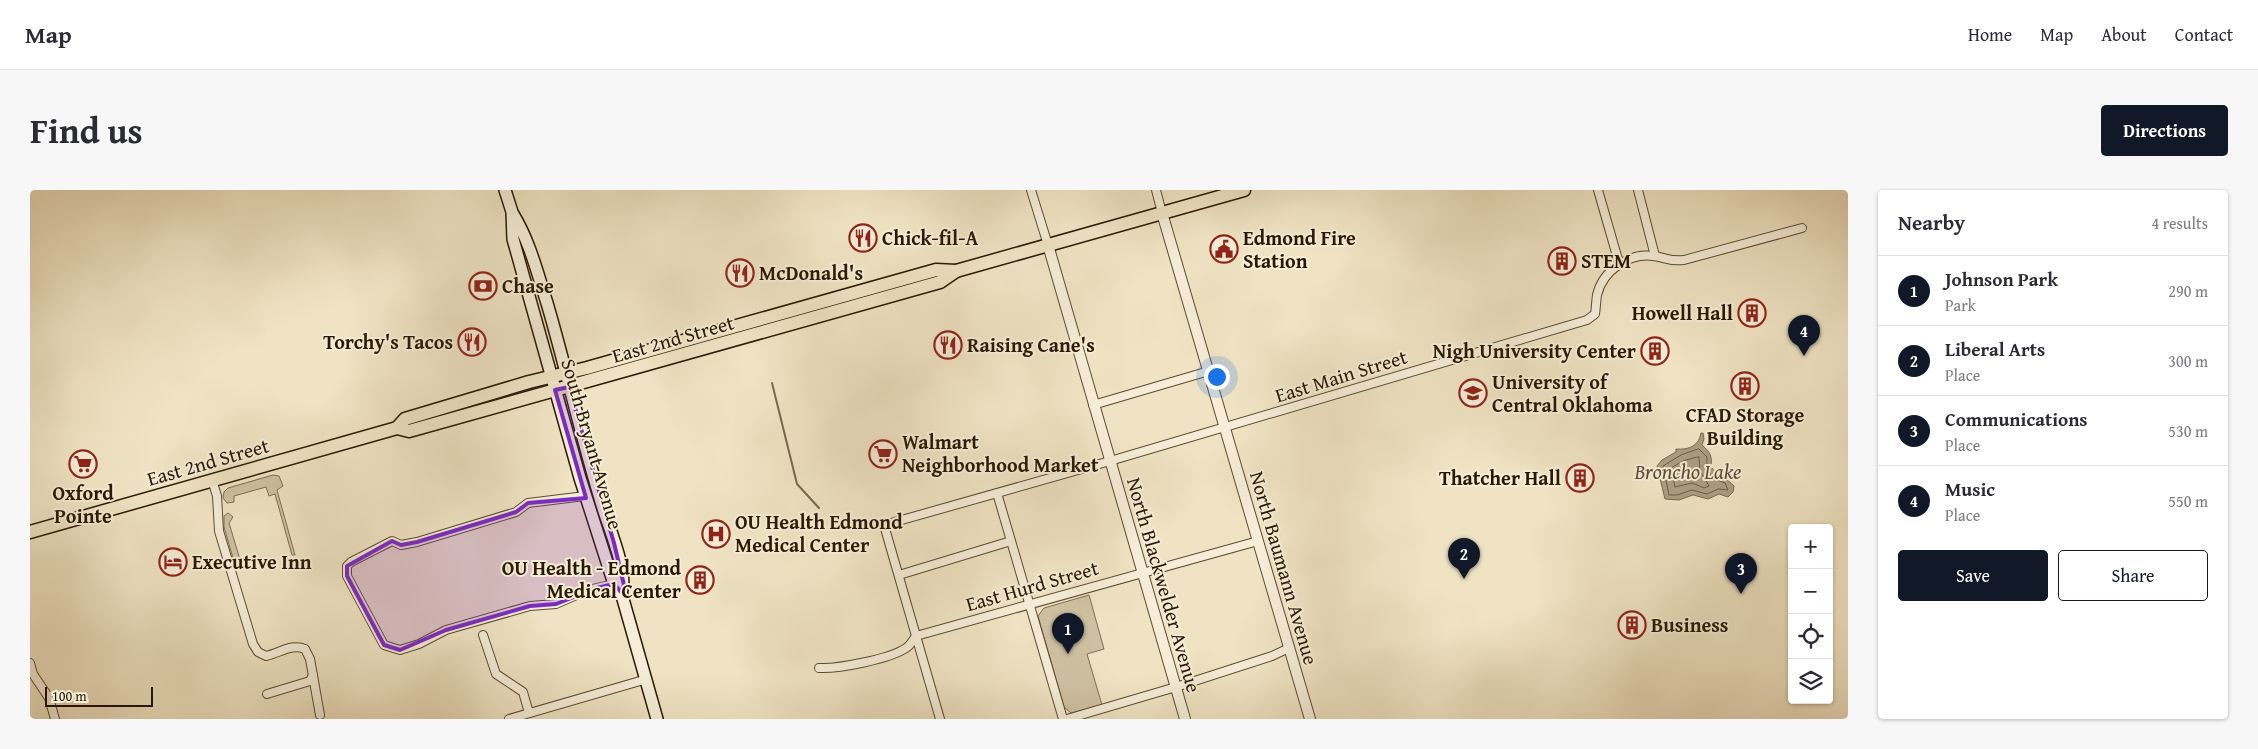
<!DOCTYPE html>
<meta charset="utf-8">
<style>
body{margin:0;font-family:"Gentium Book Plus",serif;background:#f7f7f7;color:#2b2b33}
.controls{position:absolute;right:15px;bottom:15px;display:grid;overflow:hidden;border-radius:5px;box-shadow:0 1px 4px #0004}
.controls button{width:45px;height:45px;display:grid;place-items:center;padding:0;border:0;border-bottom:1px solid #e1e1e2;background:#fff;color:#2b2b33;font:25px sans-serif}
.scale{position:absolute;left:15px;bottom:12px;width:108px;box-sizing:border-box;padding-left:5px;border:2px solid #2a1902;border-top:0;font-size:14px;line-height:18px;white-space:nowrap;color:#2a1902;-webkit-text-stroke:4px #f5edd8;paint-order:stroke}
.you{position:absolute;left:1186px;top:186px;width:18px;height:18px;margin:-12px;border:4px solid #fff;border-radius:50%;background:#1a73e8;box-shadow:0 0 0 8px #1a73e833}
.badge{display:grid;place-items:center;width:32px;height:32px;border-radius:50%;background:#111827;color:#fff;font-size:16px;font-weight:700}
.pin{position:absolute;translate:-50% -41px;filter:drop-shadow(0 1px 2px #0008)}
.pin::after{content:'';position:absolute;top:26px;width:18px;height:15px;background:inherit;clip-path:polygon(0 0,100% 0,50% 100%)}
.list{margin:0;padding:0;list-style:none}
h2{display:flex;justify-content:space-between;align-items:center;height:65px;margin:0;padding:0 20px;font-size:21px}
h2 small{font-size:16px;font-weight:400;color:#7c7c81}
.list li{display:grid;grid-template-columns:32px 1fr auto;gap:15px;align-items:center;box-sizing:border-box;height:70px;padding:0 20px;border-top:1px solid #e1e1e2}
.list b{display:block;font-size:19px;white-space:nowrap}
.list p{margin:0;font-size:16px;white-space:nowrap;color:#7c7c81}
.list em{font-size:16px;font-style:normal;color:#7c7c81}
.actions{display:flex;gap:10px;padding:15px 20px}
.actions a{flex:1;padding:11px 0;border:1px solid #111827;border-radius:5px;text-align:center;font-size:18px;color:#111827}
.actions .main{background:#111827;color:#fff}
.icon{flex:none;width:28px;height:28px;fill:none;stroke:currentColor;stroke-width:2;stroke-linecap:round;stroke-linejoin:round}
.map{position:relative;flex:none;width:1818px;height:529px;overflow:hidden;border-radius:5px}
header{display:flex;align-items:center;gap:30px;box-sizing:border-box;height:70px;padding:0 25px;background:#fff;border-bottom:1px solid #e1e1e2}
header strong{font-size:24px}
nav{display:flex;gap:28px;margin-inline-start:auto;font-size:18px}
.intro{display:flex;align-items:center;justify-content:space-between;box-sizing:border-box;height:120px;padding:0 30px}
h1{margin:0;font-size:35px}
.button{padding:12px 22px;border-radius:5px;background:#111827;color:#fff;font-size:18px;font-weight:700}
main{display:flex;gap:30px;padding:0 30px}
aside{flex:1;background:#fff;border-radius:5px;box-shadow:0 1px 4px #0004}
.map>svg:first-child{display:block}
.green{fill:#cec1a2;stroke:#7c6d52}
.water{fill:#ac9e81;stroke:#78694e}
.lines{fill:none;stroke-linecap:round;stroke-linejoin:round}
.shore{stroke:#6b5c42;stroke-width:1}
.stream{stroke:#78694e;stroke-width:2}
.minor-casing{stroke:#5b4c32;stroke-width:10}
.tertiary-casing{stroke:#5b4c32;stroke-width:12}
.secondary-casing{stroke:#2a1902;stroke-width:14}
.primary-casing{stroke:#2a1902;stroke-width:15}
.minor{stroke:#f5edd8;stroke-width:8}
.tertiary{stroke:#f5edd8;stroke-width:10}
.secondary{stroke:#f5edd8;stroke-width:11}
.primary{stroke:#efe3c3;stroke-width:12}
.marked{fill:#7b2cbf;fill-opacity:0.2;stroke:#7b2cbf;stroke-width:4;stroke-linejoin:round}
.labels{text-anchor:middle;stroke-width:4;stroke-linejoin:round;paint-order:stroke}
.poi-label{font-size:20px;font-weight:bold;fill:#2a1902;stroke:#f5edd8;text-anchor:start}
.street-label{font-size:20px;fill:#2a1902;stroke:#f5edd8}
.water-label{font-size:21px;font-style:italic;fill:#5e4e35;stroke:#f5edd8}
</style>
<header>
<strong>Map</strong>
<nav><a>Home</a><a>Map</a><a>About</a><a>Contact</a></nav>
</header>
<div class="intro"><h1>Find us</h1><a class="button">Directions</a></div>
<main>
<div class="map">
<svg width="1818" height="529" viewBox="0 0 1818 529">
<rect width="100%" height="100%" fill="#efe3c3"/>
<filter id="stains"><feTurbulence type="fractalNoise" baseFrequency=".004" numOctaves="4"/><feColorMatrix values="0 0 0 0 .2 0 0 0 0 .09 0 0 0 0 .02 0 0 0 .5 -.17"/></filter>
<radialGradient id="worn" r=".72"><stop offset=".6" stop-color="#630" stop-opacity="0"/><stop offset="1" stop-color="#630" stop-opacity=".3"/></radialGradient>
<g class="green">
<path d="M243 285 249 286 253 296 247 300 265 365H262L245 304 239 306 236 297 204 306V312L197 313 193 308 194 302 198 298Z"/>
<path d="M198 323 203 327 199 333 211 373H216L215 376 209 378 205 375 194 337V326Z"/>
<path d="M1059 405 1074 459 1057 464 1072 515 1041 523 1034 517 1008 426 1014 418Z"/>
</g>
<path class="water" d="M1671 243H1673L1674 249 1672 255C1681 263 1682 266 1681 277 1687 286 1697 288 1704 296L1703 302 1698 307 1689 304 1678 309 1663 305 1649 310 1635 309 1627 276 1632 270 1646 262V259C1659 260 1669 256 1671 243Z"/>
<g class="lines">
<g class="shore">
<path d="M1669 259 1677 267C1676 283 1681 288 1695 293L1698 300 1688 299 1677 304 1662 300 1647 305H1639L1633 276 1651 265Z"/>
<path d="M1669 267 1670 281 1679 296 1674 298 1662 293 1645 297 1641 278 1653 271Z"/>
</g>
<path class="stream" d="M742 193 767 294 789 318"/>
<g class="minor-casing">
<g id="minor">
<path d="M1001 0 1018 55"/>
<path d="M1126 0 1132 23"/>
<path d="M1568 0 1589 73"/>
<path d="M1608 0 1625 66"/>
<path d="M1063 215 1179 181"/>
<path d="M182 290 187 306 189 341 223 454 228 462 236 466C250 463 262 453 275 459L280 469 290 525"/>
<path d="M967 303 1033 529"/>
<path d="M555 306 498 313 486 322 387 352 371 355 362 351 321 372 317 376V386L354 455 370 460 389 454 416 440 500 416 526 414 558 400 584 394"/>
<path d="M869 385 981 351"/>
<path d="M453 445 466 484 493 502 499 523"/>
<path d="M0 473 3 484 19 508 25 529"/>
<path d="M789 478C808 479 860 469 876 458 880 456 883 450 886 446L1228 351"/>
<path d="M237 504 280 491 283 485"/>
<path d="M479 529 617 489"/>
<path d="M910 529 854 335 1080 271 1557 130 1565 124C1566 118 1566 111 1567 105 1573 80 1599 63 1623 66 1635 67 1640 72 1654 70L1772 38"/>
<path d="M1037 529 1146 497 1242 466 1259 458"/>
</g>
</g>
<g class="tertiary-casing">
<g id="tertiary">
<path d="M1132 23 1280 529"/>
<path d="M1018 55 1155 529"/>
</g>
</g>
<g class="secondary-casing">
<g id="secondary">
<path d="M475 0 482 22 483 49 550 288 584 394 591 402 627 529"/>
<path d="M483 24C500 52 507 82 517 113 537 181 552 251 573 318 579 338 599 384 591 402"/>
</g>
</g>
<g class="primary-casing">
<g id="primary">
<path d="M367 238 375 229 499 192 557 178 906 80 926 81 1214 0"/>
<path d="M0 342 367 238 379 241 910 92 926 81"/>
</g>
</g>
<use href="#minor" class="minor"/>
<use href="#tertiary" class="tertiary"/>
<use href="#secondary" class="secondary"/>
<use href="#primary" class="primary"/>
</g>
<path class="marked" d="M539 197 584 353 594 395 591 402 584 394 567 398 526 414 500 416 416 440 370 460 354 455 317 386V376L362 351 371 355 387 352 486 322 498 313 556 308 525 200Z"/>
<defs>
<g id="restaurant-ring" transform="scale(1.4375)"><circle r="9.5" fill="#f5edd8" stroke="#8f2418" stroke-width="1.5"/><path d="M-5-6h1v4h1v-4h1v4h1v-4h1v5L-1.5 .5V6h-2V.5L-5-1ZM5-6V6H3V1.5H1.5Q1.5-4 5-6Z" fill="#8f2418"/></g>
<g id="civic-ring" transform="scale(1.4375)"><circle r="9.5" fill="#f5edd8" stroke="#8f2418" stroke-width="1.5"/><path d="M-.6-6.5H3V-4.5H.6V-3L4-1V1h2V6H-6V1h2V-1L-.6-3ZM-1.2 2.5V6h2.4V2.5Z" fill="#8f2418"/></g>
<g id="building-ring" transform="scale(1.4375)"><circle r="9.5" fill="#f5edd8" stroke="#8f2418" stroke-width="1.5"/><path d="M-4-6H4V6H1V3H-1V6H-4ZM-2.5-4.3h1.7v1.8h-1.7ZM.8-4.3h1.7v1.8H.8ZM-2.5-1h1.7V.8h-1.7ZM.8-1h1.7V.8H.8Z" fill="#8f2418"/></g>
<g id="bank-ring" transform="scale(1.4375)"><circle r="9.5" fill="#f5edd8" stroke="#8f2418" stroke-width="1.5"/><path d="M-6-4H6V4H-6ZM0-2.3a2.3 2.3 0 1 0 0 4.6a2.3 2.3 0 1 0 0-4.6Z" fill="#8f2418"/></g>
<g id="university-ring" transform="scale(1.4375)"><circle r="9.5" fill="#f5edd8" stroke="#8f2418" stroke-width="1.5"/><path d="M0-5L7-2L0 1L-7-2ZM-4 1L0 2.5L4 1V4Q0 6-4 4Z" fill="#8f2418"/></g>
<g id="supermarket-ring" transform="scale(1.4375)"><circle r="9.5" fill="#f5edd8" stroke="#8f2418" stroke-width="1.5"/><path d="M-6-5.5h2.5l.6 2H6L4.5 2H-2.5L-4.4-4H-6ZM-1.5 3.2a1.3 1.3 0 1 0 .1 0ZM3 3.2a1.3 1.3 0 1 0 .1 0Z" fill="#8f2418"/></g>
<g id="hospital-ring" transform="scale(1.4375)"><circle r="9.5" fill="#f5edd8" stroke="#8f2418" stroke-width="1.5"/><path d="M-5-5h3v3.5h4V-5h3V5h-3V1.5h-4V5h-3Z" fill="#8f2418"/></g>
<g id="hotel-ring" transform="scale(1.4375)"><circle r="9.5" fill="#f5edd8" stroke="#8f2418" stroke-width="1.5"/><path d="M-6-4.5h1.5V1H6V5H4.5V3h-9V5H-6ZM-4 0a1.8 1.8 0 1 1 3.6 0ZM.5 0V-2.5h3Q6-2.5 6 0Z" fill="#8f2418"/></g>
</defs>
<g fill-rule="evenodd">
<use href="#restaurant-ring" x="833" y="48"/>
<use href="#civic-ring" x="1194" y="59"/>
<use href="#building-ring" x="1532" y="71"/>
<use href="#restaurant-ring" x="710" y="83"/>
<use href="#bank-ring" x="453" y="96"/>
<use href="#building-ring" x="1722" y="123"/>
<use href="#restaurant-ring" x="442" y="152"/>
<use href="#restaurant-ring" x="918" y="155"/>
<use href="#building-ring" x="1625" y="161"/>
<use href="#building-ring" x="1715" y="196"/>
<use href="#university-ring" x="1443" y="203"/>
<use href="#supermarket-ring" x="853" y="264"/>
<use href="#supermarket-ring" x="53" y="274"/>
<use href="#building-ring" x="1550" y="288"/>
<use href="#hospital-ring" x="686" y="344"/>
<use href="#hotel-ring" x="143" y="372"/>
<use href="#building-ring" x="670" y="390"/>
<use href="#building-ring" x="1602" y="435"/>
</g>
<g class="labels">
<g class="poi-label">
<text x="852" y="55">Chick-fil-A</text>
<text x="1213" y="55">Edmond Fire<tspan x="1213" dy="23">Station</tspan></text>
<text x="1551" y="78">STEM</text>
<text x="729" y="90">McDonald's</text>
<text x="472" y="103">Chase</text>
<text x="1703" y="130" text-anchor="end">Howell Hall</text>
<text x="423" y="159" text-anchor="end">Torchy's Tacos</text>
<text x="937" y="162">Raising Cane's</text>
<text x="1606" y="168" text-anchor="end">Nigh University Center</text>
<text x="1462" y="199">University of<tspan x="1462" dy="23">Central Oklahoma</tspan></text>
<text x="1715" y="232" text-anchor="middle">CFAD Storage<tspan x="1715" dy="23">Building</tspan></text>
<text x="872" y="259">Walmart<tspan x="872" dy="23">Neighborhood Market</tspan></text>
<text x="1531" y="295" text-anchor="end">Thatcher Hall</text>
<text x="53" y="310" text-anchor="middle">Oxford<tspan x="53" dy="23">Pointe</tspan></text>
<text x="705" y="339">OU Health Edmond<tspan x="705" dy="23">Medical Center</tspan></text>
<text x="162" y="379">Executive Inn</text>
<text x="651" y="385" text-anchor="end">OU Health - Edmond<tspan x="651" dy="23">Medical Center</tspan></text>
<text x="1621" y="442">Business</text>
</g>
<g class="street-label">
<text transform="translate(643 149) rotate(-16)" y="7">East 2nd Street</text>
<text transform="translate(1311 186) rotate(-17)" y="7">East Main Street</text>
<text transform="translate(562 254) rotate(74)" y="7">South Bryant Avenue</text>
<text transform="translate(178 272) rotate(-16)" y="7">East 2nd Street</text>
<text transform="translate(1254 378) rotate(74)" y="7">North Baumann Avenue</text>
<text transform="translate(1134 395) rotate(74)" y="7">North Blackwelder Avenue</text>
<text transform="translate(1002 396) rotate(-16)" y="7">East Hurd Street</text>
</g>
<g class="water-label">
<text x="1658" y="289">Broncho Lake</text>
</g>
</g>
<rect width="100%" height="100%" filter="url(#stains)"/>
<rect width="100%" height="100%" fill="url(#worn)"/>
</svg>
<div class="controls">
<button>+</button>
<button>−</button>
<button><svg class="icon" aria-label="locate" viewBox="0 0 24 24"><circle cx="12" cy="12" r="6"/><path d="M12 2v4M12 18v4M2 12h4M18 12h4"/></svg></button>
<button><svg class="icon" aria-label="layers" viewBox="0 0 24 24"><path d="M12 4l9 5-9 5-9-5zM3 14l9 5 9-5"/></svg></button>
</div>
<div class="scale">100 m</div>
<div class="you"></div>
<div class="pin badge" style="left:1038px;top:464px">1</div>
<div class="pin badge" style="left:1434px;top:389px">2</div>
<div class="pin badge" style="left:1711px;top:404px">3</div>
<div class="pin badge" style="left:1774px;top:166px">4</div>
</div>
<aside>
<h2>Nearby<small>4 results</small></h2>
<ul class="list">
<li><span class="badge">1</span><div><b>Johnson Park</b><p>Park</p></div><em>290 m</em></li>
<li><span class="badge">2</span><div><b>Liberal Arts</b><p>Place</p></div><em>300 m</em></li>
<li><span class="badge">3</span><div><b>Communications</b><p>Place</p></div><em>530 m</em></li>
<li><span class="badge">4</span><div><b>Music</b><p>Place</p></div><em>550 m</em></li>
</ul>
<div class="actions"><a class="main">Save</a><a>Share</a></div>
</aside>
</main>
